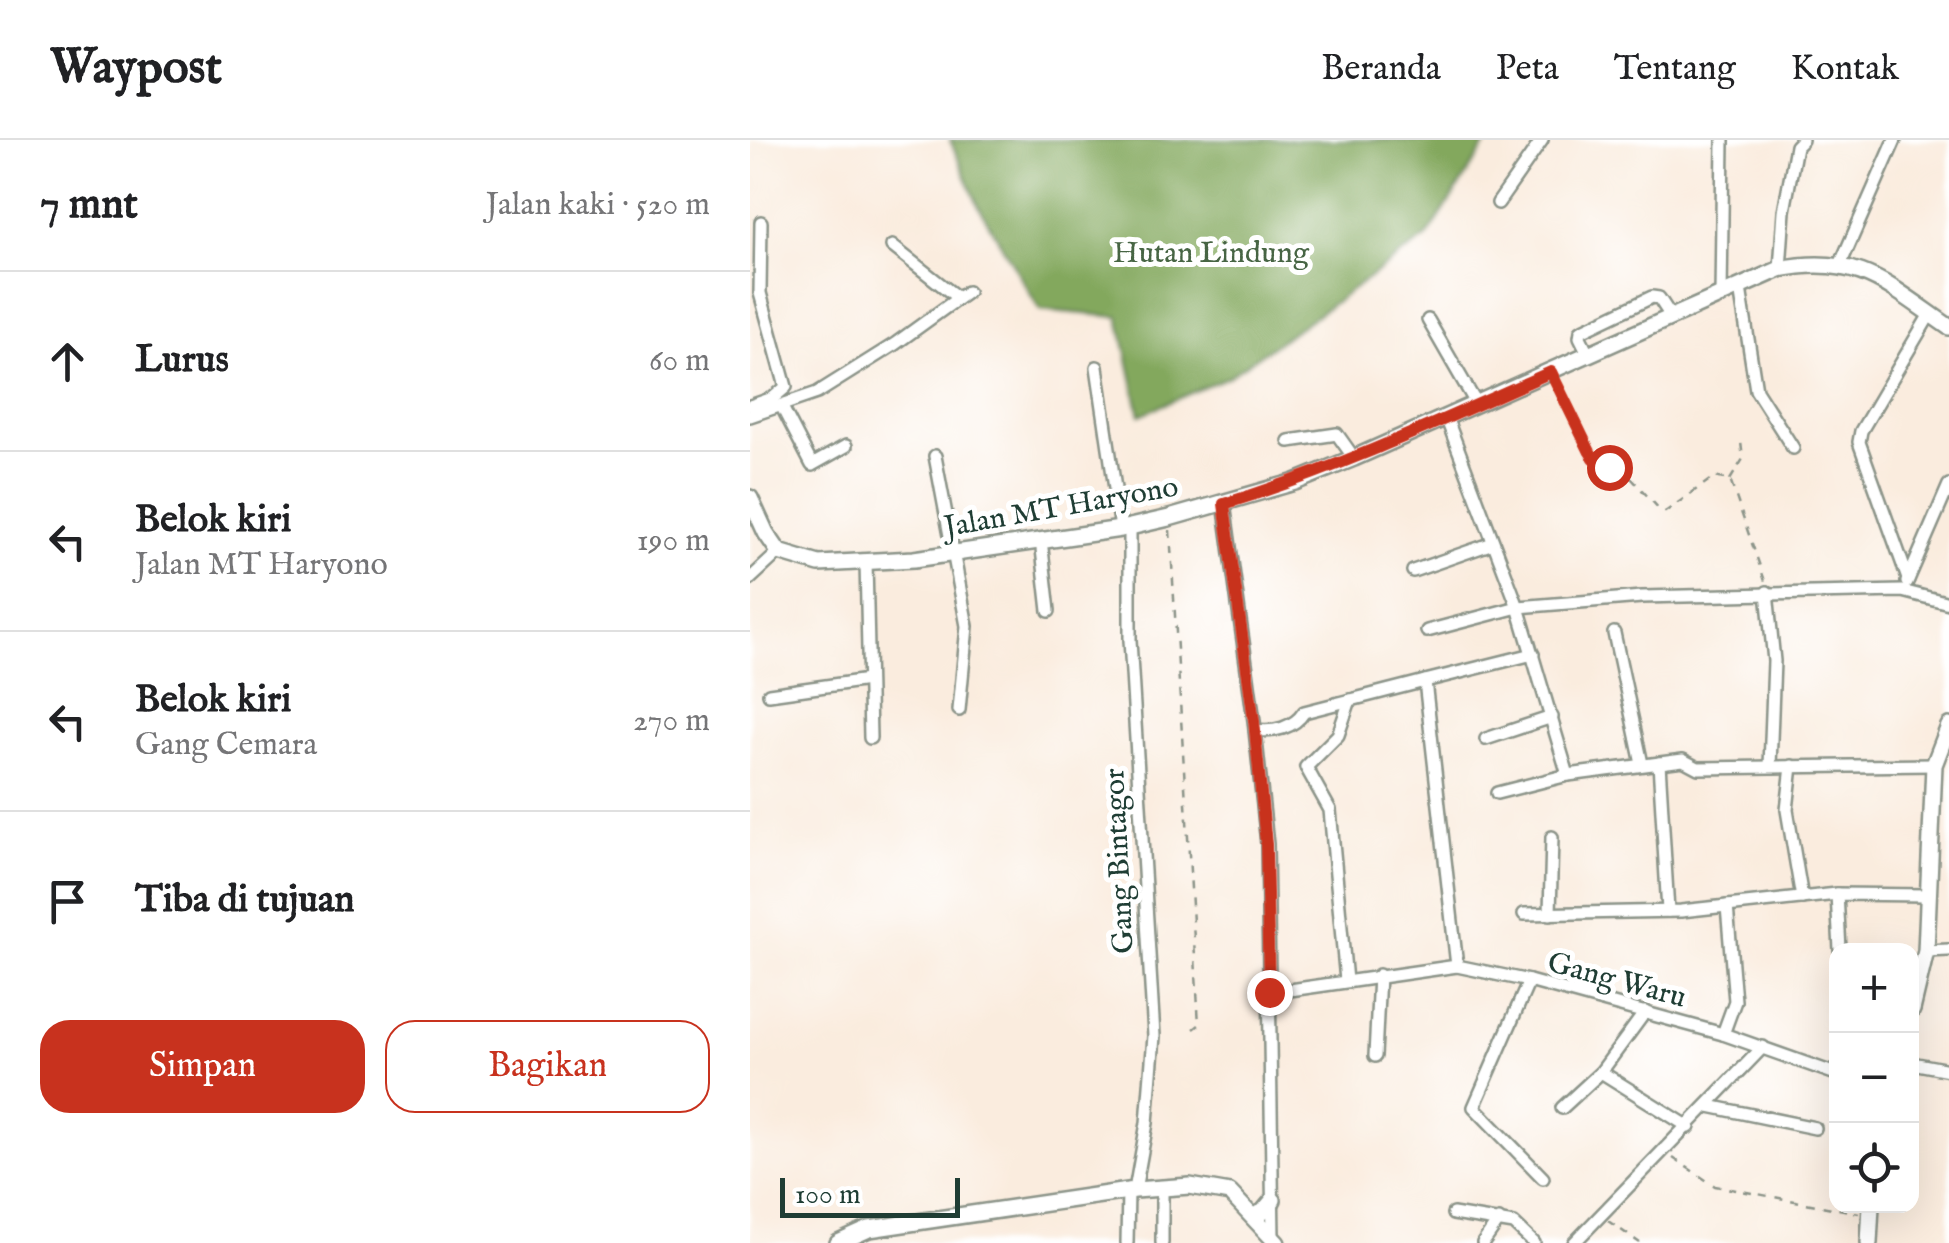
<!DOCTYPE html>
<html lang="id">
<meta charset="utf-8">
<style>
body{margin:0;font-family:"IM FELL English",serif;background:#f6f6f6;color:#202124}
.controls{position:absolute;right:30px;bottom:30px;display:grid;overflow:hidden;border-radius:20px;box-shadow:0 10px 40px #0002}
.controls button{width:90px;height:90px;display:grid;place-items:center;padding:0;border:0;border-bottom:2px solid #e0e0e0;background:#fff;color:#202124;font:50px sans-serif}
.scale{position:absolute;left:30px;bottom:25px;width:180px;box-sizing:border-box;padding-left:10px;border:5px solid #1f3d34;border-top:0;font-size:28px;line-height:35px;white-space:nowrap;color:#1f3d34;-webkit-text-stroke:8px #fff;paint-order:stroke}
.stop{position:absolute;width:30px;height:30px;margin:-22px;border:8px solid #c8321e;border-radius:50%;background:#fff}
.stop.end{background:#c8321e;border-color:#fff;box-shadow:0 2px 10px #0008}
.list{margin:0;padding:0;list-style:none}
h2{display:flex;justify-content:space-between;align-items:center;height:130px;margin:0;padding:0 40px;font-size:42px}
h2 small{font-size:32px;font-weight:400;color:#757577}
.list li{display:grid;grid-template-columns:65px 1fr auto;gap:30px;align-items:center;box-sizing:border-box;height:180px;padding:0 40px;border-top:2px solid #e0e0e0}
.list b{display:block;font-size:38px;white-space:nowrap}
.list p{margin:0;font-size:32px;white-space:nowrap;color:#757577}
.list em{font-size:32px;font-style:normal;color:#757577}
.actions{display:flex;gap:20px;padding:30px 40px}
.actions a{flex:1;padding:22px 0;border:2px solid #c8321e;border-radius:30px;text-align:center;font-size:35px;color:#c8321e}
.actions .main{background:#c8321e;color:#fff}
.icon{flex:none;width:55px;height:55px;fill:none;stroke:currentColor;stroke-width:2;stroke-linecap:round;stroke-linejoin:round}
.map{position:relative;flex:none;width:1199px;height:1103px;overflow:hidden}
header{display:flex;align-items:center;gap:60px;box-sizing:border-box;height:140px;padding:0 50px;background:#fff;border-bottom:2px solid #e0e0e0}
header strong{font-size:48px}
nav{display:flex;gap:55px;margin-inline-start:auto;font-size:35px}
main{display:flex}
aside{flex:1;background:#fff}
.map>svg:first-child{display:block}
.forest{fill:#83a85d;stroke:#517248;stroke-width:2.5}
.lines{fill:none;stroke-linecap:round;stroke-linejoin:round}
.minor-casing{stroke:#8c9489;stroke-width:16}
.major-casing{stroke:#8c9489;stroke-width:20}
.path{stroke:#8c9489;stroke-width:2.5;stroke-dasharray:8 8;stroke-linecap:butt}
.minor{stroke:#fff;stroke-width:11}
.major{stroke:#fff;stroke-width:15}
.route{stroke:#c8321e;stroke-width:12}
.labels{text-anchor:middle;stroke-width:10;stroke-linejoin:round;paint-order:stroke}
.park-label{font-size:30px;fill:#476544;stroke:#fff}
.street-label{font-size:30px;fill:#1f3d34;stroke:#fff}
</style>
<header>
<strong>Waypost</strong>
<nav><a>Beranda</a><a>Peta</a><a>Tentang</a><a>Kontak</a></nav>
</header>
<main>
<aside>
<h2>7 mnt<small>Jalan kaki · 520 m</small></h2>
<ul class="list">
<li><svg class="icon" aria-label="ahead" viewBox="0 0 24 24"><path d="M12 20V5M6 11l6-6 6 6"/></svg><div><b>Lurus</b></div><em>60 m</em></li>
<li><svg class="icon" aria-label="left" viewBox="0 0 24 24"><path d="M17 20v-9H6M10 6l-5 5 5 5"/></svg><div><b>Belok kiri</b><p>Jalan MT Haryono</p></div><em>190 m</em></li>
<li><svg class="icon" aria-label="left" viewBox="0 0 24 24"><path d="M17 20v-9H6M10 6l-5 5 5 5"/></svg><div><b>Belok kiri</b><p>Gang Cemara</p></div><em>270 m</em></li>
<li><svg class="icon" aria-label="arrive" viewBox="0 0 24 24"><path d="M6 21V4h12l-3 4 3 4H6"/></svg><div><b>Tiba di tujuan</b></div></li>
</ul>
<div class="actions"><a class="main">Simpan</a><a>Bagikan</a></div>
</aside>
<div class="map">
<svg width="1199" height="1103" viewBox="0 0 1199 1103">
<rect width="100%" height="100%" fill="#fff"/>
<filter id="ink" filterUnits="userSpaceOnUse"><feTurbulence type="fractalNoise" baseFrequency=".01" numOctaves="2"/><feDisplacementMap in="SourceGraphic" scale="20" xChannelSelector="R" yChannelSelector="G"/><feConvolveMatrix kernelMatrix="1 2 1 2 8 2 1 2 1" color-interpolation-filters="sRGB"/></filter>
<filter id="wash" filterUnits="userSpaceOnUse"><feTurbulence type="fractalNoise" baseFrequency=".0048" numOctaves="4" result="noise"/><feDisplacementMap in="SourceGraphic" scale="40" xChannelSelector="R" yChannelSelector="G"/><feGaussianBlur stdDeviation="2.25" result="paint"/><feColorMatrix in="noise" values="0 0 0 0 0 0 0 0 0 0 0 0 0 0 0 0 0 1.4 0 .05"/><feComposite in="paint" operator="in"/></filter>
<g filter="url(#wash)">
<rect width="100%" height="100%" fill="#faecde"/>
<path class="forest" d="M200 0H739L677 97 478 237 390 275 369 177 290 170 229 67Z"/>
</g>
<g filter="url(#ink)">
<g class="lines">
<g class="minor-casing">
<g id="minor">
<path d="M748 63 792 0"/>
<path d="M142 106 208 158"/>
<path d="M1090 125 1145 0"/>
<path d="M1030 129 1034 71 1046 6 1052 0"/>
<path d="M990 148 1006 250 1043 308"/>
<path d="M971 157 973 0"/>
<path d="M678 180 727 265"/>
<path d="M839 215 830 197 831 191 902 157 909 158 922 178"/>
<path d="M347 227 371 389"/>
<path d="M0 266 23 258 36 247 10 153 11 82"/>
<path d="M32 267 62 325 96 306"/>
<path d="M0 276 67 253 145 204 217 152"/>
<path d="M696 277 768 467 818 635"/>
<path d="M539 301 587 294 604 318"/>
<path d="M185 316 217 486 209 570"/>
<path d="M474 363 504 581 517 704 523 1098"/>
<path d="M380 387V500L404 896 397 983 385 1050"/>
<path d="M291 400 299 471"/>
<path d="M116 422 120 598"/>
<path d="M663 431 743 403"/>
<path d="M0 439 29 412"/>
<path d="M1158 439 1109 302 1111 291 1180 174"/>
<path d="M1157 442 1199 345"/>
<path d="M1017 452 1024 521 1020 626"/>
<path d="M677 491 768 467 892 457 1152 451 1199 463"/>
<path d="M864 493 892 624"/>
<path d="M19 554 118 540"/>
<path d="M505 590C523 593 544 588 554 572L675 541"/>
<path d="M736 599 802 577"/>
<path d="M909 623 918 771"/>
<path d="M1042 626 1037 670 1052 758"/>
<path d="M747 653 818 635 933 620 948 628 1184 625"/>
<path d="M1087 754 1090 810"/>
<path d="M774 774 931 771 1087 754 1177 755"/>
<path d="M800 774 802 697"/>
<path d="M1176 811 1199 810"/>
<path d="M707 826 675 541 783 514"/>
<path d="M596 841 580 670 556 627 588 595 600 560"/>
<path d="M779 841 724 967 793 1038"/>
<path d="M519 853 707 826 779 841 973 894 1086 934"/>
<path d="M973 894 985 861 977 766"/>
<path d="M625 916 629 835"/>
<path d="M1162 923 1199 930"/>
<path d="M851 932 939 987"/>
<path d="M959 966 1065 988"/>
<path d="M812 968 851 932 895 872"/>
<path d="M703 1074 764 1084 784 1103"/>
<path d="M377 1103 378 1051"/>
<path d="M412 1103V1048"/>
<path d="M733 1103 749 1080"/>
<path d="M824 1103 1013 907"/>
</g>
</g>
<g class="major-casing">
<g id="major">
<path d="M0 358 16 393 29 412 69 424 164 419 371 389 419 378 545 342 604 318 1030 129C1108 113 1138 145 1199 187"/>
<path d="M1162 870 1176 811 1184 625 1199 586"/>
<path d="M503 1076 513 1072 523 1060"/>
<path d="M88 1103 119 1089 385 1050 440 1046 480 1053 527 1103"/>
<path d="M1119 1103 1121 1066"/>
</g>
</g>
<g class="path">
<path d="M805 241 844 318 882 339 911 371 915 372 964 337 980 340 1015 441"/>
<path d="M980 340 993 319 991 302"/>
<path d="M420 390 449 885 444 889"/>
<path d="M923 1018 965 1046 1109 1073"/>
<path d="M858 1081 890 1103"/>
</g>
<use href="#minor" class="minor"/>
<use href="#major" class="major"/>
</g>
</g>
<g class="lines" filter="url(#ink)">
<path class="route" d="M519 852 516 704 504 581 474 364C587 329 693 280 801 232L840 312 844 318 859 327"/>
</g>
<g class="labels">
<g class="park-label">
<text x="461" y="122">Hutan Lindung</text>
</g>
<g class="street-label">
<text transform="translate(311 366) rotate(-10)" y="10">Jalan MT Haryono</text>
<text transform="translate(368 721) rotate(-93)" y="10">Gang Bintagor</text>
<text transform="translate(867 839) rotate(15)" y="10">Gang Waru</text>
</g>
</g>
</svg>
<div class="controls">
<button>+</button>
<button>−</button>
<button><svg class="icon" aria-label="locate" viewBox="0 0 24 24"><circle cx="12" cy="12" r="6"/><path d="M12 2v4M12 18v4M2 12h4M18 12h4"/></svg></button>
</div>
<div class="scale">100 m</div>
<div class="stop" style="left:859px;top:327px"></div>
<div class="stop end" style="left:519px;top:852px"></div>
</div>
</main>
